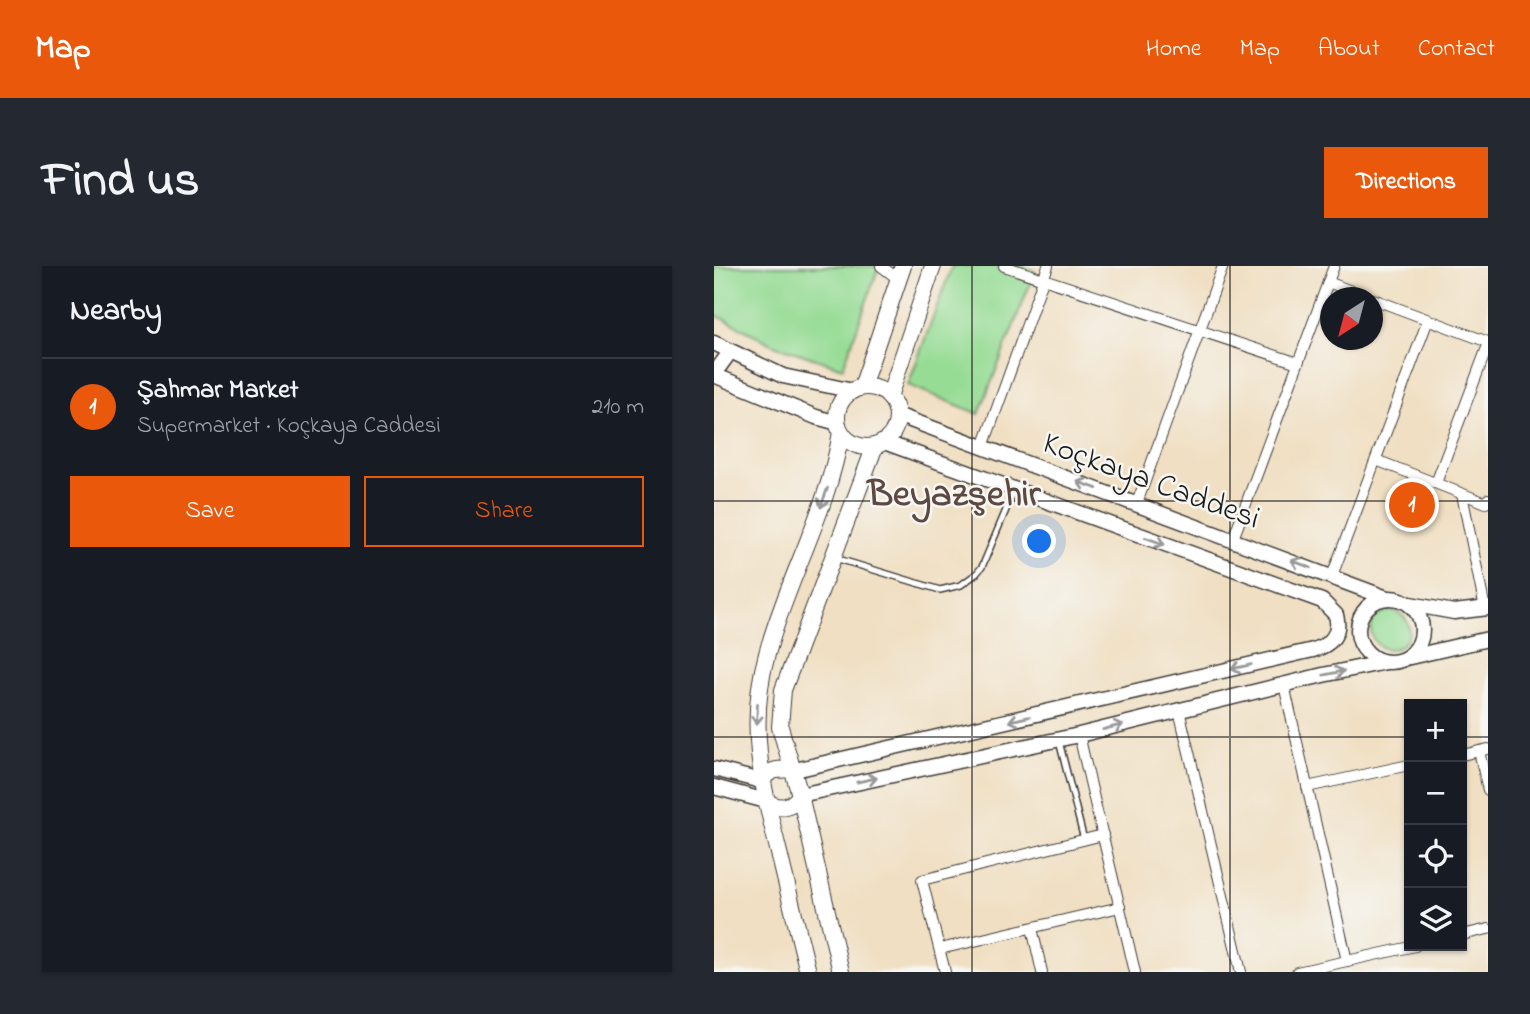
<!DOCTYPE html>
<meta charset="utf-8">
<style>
body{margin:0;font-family:"Indie Flower",sans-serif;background:#242831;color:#f1f3f6}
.controls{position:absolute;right:21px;bottom:21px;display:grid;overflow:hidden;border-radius:0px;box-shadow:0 2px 5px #0004}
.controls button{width:63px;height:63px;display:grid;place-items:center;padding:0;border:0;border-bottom:2px solid #363941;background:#171b24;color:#f1f3f6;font:35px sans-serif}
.compass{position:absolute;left:606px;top:21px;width:63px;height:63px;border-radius:50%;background:#171b24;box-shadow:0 2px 5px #0004;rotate:216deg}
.you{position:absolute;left:326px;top:276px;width:24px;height:24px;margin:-18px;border:5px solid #fff;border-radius:50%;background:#1a73e8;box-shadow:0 0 0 10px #1a73e833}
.badge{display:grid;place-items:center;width:46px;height:46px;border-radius:50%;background:#ea580c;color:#fff;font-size:23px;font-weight:700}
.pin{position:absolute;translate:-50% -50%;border:4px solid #fff;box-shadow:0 2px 7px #0006}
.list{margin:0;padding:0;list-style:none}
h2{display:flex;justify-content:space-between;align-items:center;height:91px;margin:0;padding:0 28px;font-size:30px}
h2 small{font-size:23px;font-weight:400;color:#9ea1a6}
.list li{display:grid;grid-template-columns:46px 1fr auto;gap:21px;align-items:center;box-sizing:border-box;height:98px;padding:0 28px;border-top:2px solid #363941}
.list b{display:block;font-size:26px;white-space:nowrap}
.list p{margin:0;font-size:23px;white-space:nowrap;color:#9ea1a6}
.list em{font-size:23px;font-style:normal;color:#9ea1a6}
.actions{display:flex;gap:14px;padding:21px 28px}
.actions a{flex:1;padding:16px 0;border:2px solid #ea580c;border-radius:0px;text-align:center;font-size:24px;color:#ea580c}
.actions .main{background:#ea580c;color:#fff}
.icon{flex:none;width:38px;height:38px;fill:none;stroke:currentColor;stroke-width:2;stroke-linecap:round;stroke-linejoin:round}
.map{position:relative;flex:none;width:774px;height:706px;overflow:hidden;border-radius:0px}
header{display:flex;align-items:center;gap:42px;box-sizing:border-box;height:98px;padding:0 35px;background:#ea580c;color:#fff}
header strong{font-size:33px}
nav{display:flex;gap:38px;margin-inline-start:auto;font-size:24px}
.intro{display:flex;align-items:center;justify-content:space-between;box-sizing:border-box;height:168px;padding:0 42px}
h1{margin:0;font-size:49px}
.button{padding:18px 32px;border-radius:0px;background:#ea580c;color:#fff;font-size:24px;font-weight:700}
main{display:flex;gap:42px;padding:0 42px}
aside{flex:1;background:#171b24;border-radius:0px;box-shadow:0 2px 5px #0004}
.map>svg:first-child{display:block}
.green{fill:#97dc95;stroke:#5a7c58;stroke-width:2}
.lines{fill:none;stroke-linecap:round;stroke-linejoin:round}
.service-casing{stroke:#3c3935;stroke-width:8}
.minor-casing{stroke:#3c3935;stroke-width:12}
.secondary-casing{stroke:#3c3935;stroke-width:17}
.trunk-casing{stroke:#3c3935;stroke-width:18}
.service{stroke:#fff;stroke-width:5}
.minor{stroke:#fff;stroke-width:10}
.secondary{stroke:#fff;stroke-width:14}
.trunk{stroke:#fff;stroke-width:16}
.oneway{stroke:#999}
.grid{fill:none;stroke:#1c1c1c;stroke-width:2;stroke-opacity:0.55}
.labels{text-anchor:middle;stroke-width:5;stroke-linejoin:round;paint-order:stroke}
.street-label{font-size:32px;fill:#1c1c1c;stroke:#f6f6f2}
.district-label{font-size:38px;font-weight:bold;fill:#5e4842;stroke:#f6f6f2}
</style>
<header>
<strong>Map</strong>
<nav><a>Home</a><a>Map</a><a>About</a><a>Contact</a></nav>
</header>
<div class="intro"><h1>Find us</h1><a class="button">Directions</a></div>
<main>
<aside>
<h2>Nearby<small></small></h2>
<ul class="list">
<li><span class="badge">1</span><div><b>Şahmar Market</b><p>Supermarket · Koçkaya Caddesi</p></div><em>210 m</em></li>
</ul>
<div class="actions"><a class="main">Save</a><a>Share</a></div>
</aside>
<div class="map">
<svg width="774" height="706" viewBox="0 0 774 706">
<rect width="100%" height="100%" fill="#f6f6f2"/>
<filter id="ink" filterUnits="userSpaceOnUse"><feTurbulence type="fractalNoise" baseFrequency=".0143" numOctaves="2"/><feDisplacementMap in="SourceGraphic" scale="14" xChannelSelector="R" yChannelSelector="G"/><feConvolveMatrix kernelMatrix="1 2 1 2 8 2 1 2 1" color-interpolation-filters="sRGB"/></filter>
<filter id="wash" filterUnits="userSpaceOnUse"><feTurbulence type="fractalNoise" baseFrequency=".00686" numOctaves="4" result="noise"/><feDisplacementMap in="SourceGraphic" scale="28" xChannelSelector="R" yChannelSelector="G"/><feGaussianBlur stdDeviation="1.57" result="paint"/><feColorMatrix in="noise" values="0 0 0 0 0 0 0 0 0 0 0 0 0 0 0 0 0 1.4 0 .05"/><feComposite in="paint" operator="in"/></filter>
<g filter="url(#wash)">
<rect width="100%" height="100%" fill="#f0dfc2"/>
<g class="green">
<path d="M0 0H165L129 102 60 79 0 48Z"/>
<path d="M238 0H307L321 5 265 148 194 119Z"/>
<circle cx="676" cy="364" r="19"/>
</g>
</g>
<g filter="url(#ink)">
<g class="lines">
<g class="service-casing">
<g id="service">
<path d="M121 292 226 324 247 319 262 308 268 301 300 225"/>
<path d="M345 475 370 574"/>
</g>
</g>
<g class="minor-casing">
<g id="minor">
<path d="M167 0 184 13"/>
<path d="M290 0 584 97"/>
<path d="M614 16 655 32"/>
<path d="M659 33 774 76"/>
<path d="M269 181 334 0"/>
<path d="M662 194 772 237 774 233"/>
<path d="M722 217 774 79"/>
<path d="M748 228 771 343"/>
<path d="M423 237 509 0"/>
<path d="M519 273 620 0"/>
<path d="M618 310 714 54"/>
<path d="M570 419 633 695"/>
<path d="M465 444 527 706"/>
<path d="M365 469 421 706"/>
<path d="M765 485 774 524"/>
<path d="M748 489 774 483"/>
<path d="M593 521 695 499"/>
<path d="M318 662 328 706"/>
<path d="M748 669 774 663"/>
<path d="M226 683 406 641"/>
<path d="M231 706 208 614 389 569"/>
<path d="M583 706 701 680"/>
</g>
</g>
<g class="secondary-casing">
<g id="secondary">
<path d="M0 77 69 110 139 125"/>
<path d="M0 108 16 86"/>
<path d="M0 109 102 151 124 157"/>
<path d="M183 149 673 332"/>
<circle cx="676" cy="364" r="32"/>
<path d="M696 338 740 346 774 342"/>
<path d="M696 391 774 373"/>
<path d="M0 503 47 515"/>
<path d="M81 504 599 384C617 379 627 368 622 349L608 335 170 176"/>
<path d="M0 521 52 535"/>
<path d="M86 529 365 469 609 409 672 396"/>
</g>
</g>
<g class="trunk-casing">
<g id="trunk">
<path d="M148 121 189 0"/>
<circle cx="153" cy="151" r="30"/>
<path d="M175 131 219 0"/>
<path d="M47 515C56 502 66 503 81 504"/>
<path d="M86 529 127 706"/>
<path d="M52 535C65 544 78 542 86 529L66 461 69 424 161 180"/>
<path d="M94 706C84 666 75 627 65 587 48 518 33 459 53 388 73 313 115 243 127 166"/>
</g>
</g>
<use href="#service" class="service"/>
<use href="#minor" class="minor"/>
<use href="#secondary" class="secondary"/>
<use href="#trunk" class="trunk"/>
</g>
<defs><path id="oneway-shaft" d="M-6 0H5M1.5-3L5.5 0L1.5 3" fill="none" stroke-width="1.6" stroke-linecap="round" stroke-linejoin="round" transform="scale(1.75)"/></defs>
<g class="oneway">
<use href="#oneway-shaft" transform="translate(373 219) rotate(-160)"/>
<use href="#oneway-shaft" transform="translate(110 232) rotate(110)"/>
<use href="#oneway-shaft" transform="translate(441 275) rotate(20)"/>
<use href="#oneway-shaft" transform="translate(587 298) rotate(-159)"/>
<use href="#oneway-shaft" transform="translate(527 401) rotate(167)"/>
<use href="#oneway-shaft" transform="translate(620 407) rotate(-12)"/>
<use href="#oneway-shaft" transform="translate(43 448) rotate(93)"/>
<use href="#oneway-shaft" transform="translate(305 453) rotate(167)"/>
<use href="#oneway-shaft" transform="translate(399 461) rotate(-14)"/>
<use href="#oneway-shaft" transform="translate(153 514) rotate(-12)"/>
</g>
</g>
<path class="grid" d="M258 0V706M516 0V706M0 235H774M0 471H695M748 471H774"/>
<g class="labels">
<g class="street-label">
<text transform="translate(438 213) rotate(20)" y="11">Koçkaya Caddesi</text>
</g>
<g class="district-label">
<text x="240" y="239">Beyazşehir</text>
</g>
</g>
</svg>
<div class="controls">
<button>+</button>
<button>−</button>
<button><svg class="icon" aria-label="locate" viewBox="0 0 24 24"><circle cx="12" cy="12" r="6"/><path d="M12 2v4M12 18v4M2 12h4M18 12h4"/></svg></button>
<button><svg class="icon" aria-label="layers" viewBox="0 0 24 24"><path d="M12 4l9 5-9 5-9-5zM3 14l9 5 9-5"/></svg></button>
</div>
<svg class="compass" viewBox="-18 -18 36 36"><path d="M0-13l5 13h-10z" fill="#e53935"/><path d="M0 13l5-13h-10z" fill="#9ea1a6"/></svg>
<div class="you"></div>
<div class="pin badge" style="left:698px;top:239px">1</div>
</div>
</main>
